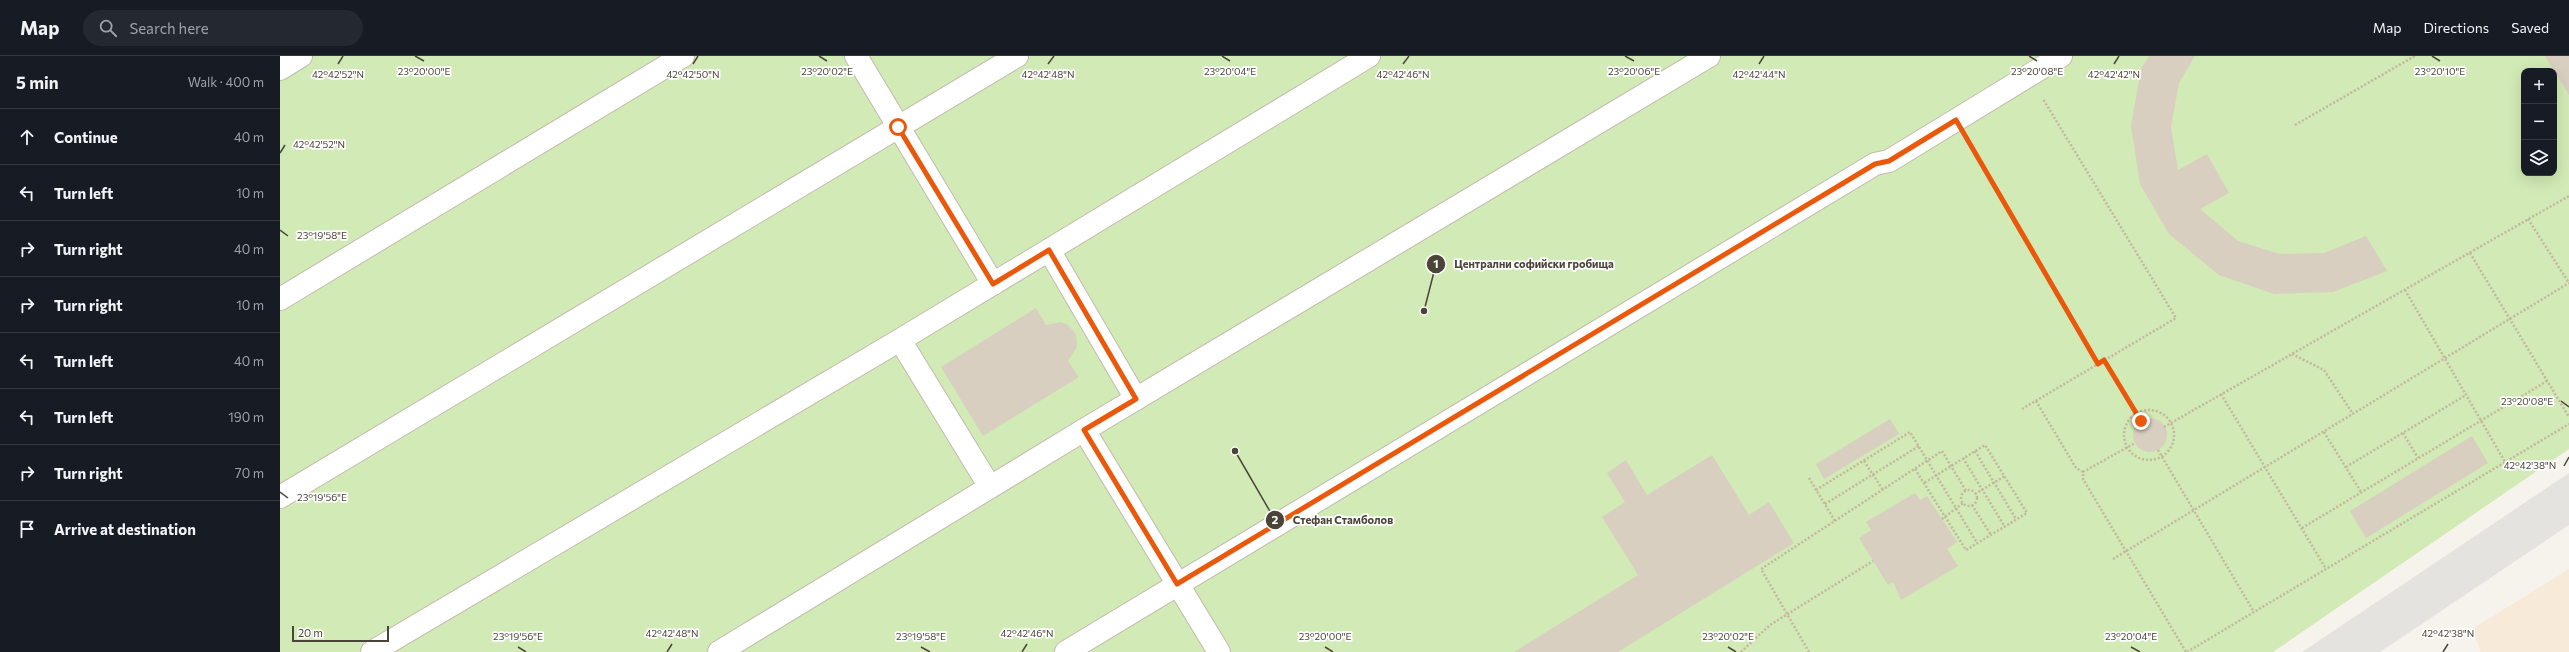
<!DOCTYPE html>
<meta charset="utf-8">
<style>
body{margin:0;font-family:Commissioner,sans-serif;background:#242831;color:#f1f3f6}
.controls{position:absolute;right:12px;top:12px;display:grid;overflow:hidden;border-radius:8px;box-shadow:0 4px 16px #0002}
.controls button{width:36px;height:36px;display:grid;place-items:center;padding:0;border:0;border-bottom:1px solid #363941;background:#171b24;color:#f1f3f6;font:20px sans-serif}
.scale{position:absolute;left:12px;bottom:10px;width:97px;box-sizing:border-box;padding-left:4px;border:2px solid #4b4439;border-top:0;font-size:11px;line-height:14px;white-space:nowrap;color:#4b4439;-webkit-text-stroke:3px #fff;paint-order:stroke}
.stop{position:absolute;width:12px;height:12px;margin:-9px;border:3px solid #ea580c;border-radius:50%;background:#fff}
.stop.end{background:#ea580c;border-color:#fff;box-shadow:0 1px 4px #0008}
.list{margin:0;padding:0;list-style:none}
h2{display:flex;justify-content:space-between;align-items:center;height:52px;margin:0;padding:0 16px;font-size:17px}
h2 small{font-size:13px;font-weight:400;color:#9ea1a6}
.list li{display:grid;grid-template-columns:26px 1fr auto;gap:12px;align-items:center;box-sizing:border-box;height:56px;padding:0 16px;border-top:1px solid #363941}
.list b{display:block;font-size:15px;white-space:nowrap}
.list em{font-size:13px;font-style:normal;color:#9ea1a6}
.icon{flex:none;width:22px;height:22px;fill:none;stroke:currentColor;stroke-width:2;stroke-linecap:round;stroke-linejoin:round}
.map{position:relative;flex:none;width:2289px;height:596px;overflow:hidden}
header{display:flex;align-items:center;gap:24px;box-sizing:border-box;height:56px;padding:0 20px;background:#171b24;border-bottom:1px solid #363941}
header strong{font-size:19px}
nav{display:flex;gap:22px;margin-inline-start:auto;font-size:14px}
.search{width:280px;height:36px;background:#242831;display:flex;align-items:center;gap:10px;box-sizing:border-box;padding:0 14px;border-radius:22px;color:#9ea1a6;font-size:15px}
main{display:flex}
aside{flex:1;background:#171b24}
.map>svg:first-child{display:block}
.commercial{fill:#f7ead8}
.green{fill:#d2eab5;fill-rule:evenodd}
.parking{fill:#e5e3e0}
.building{fill:#d8cfc1}
.lines{fill:none;stroke-linecap:round;stroke-linejoin:round}
.minor-casing{stroke:#c2bbae;stroke-width:24}
.path{stroke:#c4b79f;stroke-width:2.5;stroke-dasharray:2 2;stroke-linecap:butt}
.minor{stroke:#fff;stroke-width:22}
.route{stroke:#ea580c;stroke-width:5}
.ticks{fill:none;stroke:#4b4439;stroke-width:1.5}
.ticks-label{font-size:10px;text-anchor:middle;fill:#4b4439;stroke:#fff;stroke-width:3.5;stroke-linejoin:round;paint-order:stroke}
.leader{fill:none;stroke:#4b4439;stroke-width:1.5}
.callout-dot{fill:#4b4439;stroke:#fff;stroke-width:1.5}
.mark-label{font-size:12px;text-anchor:middle;font-weight:bold;fill:#fff}
.callout-label{font-size:11px;text-anchor:middle;font-weight:bold;fill:#4b4439;stroke:#fff;stroke-width:3.5;stroke-linejoin:round;paint-order:stroke}
</style>
<header>
<strong>Map</strong>
<div class="search"><svg class="icon" aria-label="search" viewBox="0 0 24 24"><circle cx="10" cy="10" r="6"/><path d="M15 15l6 6"/></svg>Search here</div>
<nav><a>Map</a><a>Directions</a><a>Saved</a></nav>
</header>
<main>
<aside>
<h2>5 min<small>Walk · 400 m</small></h2>
<ul class="list">
<li><svg class="icon" aria-label="ahead" viewBox="0 0 24 24"><path d="M12 20V5M6 11l6-6 6 6"/></svg><div><b>Continue</b></div><em>40 m</em></li>
<li><svg class="icon" aria-label="left" viewBox="0 0 24 24"><path d="M17 20v-9H6M10 6l-5 5 5 5"/></svg><div><b>Turn left</b></div><em>10 m</em></li>
<li><svg class="icon" aria-label="right" viewBox="0 0 24 24"><path d="M7 20v-9h11M14 6l5 5-5 5"/></svg><div><b>Turn right</b></div><em>40 m</em></li>
<li><svg class="icon" aria-label="right" viewBox="0 0 24 24"><path d="M7 20v-9h11M14 6l5 5-5 5"/></svg><div><b>Turn right</b></div><em>10 m</em></li>
<li><svg class="icon" aria-label="left" viewBox="0 0 24 24"><path d="M17 20v-9H6M10 6l-5 5 5 5"/></svg><div><b>Turn left</b></div><em>40 m</em></li>
<li><svg class="icon" aria-label="left" viewBox="0 0 24 24"><path d="M17 20v-9H6M10 6l-5 5 5 5"/></svg><div><b>Turn left</b></div><em>190 m</em></li>
<li><svg class="icon" aria-label="right" viewBox="0 0 24 24"><path d="M7 20v-9h11M14 6l5 5-5 5"/></svg><div><b>Turn right</b></div><em>70 m</em></li>
<li><svg class="icon" aria-label="arrive" viewBox="0 0 24 24"><path d="M6 21V4h12l-3 4 3 4H6"/></svg><div><b>Arrive at destination</b></div></li>
</ul>
</aside>
<div class="map">
<svg width="2289" height="596" viewBox="0 0 2289 596">
<rect width="100%" height="100%" fill="#f6f3ec"/>
<path class="commercial" d="M2289 513V596H2201L2192 573Z"/>
<path class="green" d="M0 0H2289V393L1993 596H0ZM2244 15H2274V117H2244Z"/>
<path class="parking" d="M2289 417V469L2100 596H2022Z"/>
<g class="building">
<path d="M1869 0H1915L1899 27 1891 71 1898 114 1927 98 1949 137 1920 153 1958 185 2000 198 2044 197 2086 180 2107 215 2053 236 1994 238 1939 219 1889 178 1860 128 1851 70 1861 13Z"/>
<path d="M2265 0H2289V39Z"/>
<path d="M756 252 766 269 781 266 788 269 796 278 797 291 788 305 799 321 703 380 661 311Z"/>
<circle cx="1870" cy="379" r="17"/>
<path d="M1610 363 1619 378 1544 423 1536 408Z"/>
<path d="M2192 380 2208 407 2086 482 2070 455Z"/>
<path d="M1432 399 1469 459 1489 446 1514 487 1338 596H1234L1358 519 1322 461 1345 446 1327 417 1346 404 1367 439Z"/>
<path d="M1635 437 1640 444 1647 440 1677 486 1667 493 1678 510 1621 544 1613 526 1608 529 1579 482 1591 474 1586 466Z"/>
</g>
<g class="lines">
<g class="minor-casing">
<g id="minor">
<path d="M576 0 713 228"/>
<path d="M0 13 21 0"/>
<path d="M769 194 1089 0"/>
<path d="M0 243 403 0"/>
<path d="M804 374 939 596"/>
<path d="M710 431 620 284 769 194 856 343"/>
<path d="M0 441 737 0"/>
<path d="M92 596 620 284"/>
<path d="M439 596 804 374 1429 0"/>
<path d="M786 596 1595 108 1609 105 1781 0"/>
</g>
</g>
<g class="path">
<path d="M2015 69 2135 0"/>
<path d="M1691 89 1818 308"/>
<path d="M2248 163 2289 227"/>
<path d="M2190 197 2289 361"/>
<path d="M2125 234 2225 406"/>
<path d="M2012 298 2044 314 2073 358"/>
<path d="M1824 304 1861 365"/>
<path d="M1941 338 2046 513"/>
<path d="M1756 345 1796 412 1803 416V423L1906 596"/>
<path d="M1742 353 1896 262 1763 43"/>
<circle cx="1869" cy="379" r="25"/>
<path d="M1884 371 2289 140"/>
<path d="M2044 376 2081 436"/>
<path d="M2123 377 2138 402"/>
<path d="M1878 394 1974 556"/>
<path d="M1695 395 1736 463"/>
<path d="M1683 402 1725 471"/>
<path d="M1584 405 1603 434"/>
<path d="M2066 411 2186 339"/>
<path d="M1635 413 1686 494 1747 457 1705 389 1644 427"/>
<path d="M1803 416 1855 387"/>
<path d="M1529 422 1555 465"/>
<path d="M1536 434 1630 376 1697 487"/>
<circle cx="1689" cy="442" r="8"/>
<path d="M1695 438 1725 420"/>
<path d="M1545 448 1639 390"/>
<path d="M1692 449 1711 479"/>
<path d="M1662 463 1683 447"/>
<path d="M2022 472 2267 325"/>
<path d="M1833 503 2289 227"/>
<path d="M1461 596 1490 569 1593 505"/>
<path d="M1529 596 1481 513 1662 395 1686 435"/>
<path d="M1907 596 2289 368"/>
</g>
<use href="#minor" class="minor"/>
</g>
<g class="lines">
<path class="route" d="M618 71 713 228 769 194 856 343 804 374 897 528 1595 108 1609 105 1676 64 1818 308 1824 304 1861 365"/>
</g>
<path class="ticks" d="M135 0 144 5M539 0 547 5M942 0 950 5M1345 0 1354 5M1749 0 1757 5M2152 0 2160 5M58 8 63 0M413 8 418 0M768 8 774 0M1123 8 1129 0M1479 8 1484 0M1834 8 1839 0M0 97 5 89M0 174 8 180M2281 345 2289 351M2284 410 2289 401M0 436 8 442M238 591 246 596M641 591 650 596M1045 591 1053 596M1448 591 1456 596M1851 591 1860 596M387 596 392 588M742 596 747 588M2163 596 2168 588"/>
<g class="ticks-label">
<text x="144" y="19">23°20'00"E</text>
<text x="547" y="19">23°20'02"E</text>
<text x="950" y="19">23°20'04"E</text>
<text x="1354" y="19">23°20'06"E</text>
<text x="1757" y="19">23°20'08"E</text>
<text x="2160" y="19">23°20'10"E</text>
<text x="1479" y="22">42°42'44"N</text>
<text x="58" y="22">42°42'52"N</text>
<text x="413" y="22">42°42'50"N</text>
<text x="768" y="22">42°42'48"N</text>
<text x="1123" y="22">42°42'46"N</text>
<text x="1834" y="22">42°42'42"N</text>
<text x="39" y="92">42°42'52"N</text>
<text x="42" y="183">23°19'58"E</text>
<text x="2247" y="349">23°20'08"E</text>
<text x="2250" y="413">42°42'38"N</text>
<text x="42" y="445">23°19'56"E</text>
<text x="392" y="581">42°42'48"N</text>
<text x="747" y="581">42°42'46"N</text>
<text x="2168" y="581">42°42'38"N</text>
<text x="238" y="584">23°19'56"E</text>
<text x="641" y="584">23°19'58"E</text>
<text x="1045" y="584">23°20'00"E</text>
<text x="1448" y="584">23°20'02"E</text>
<text x="1851" y="584">23°20'04"E</text>
</g>
<path class="leader" d="M1144 255L1156 208M955 395L995 464"/>
<g class="callout-dot">
<circle cx="1144" cy="255" r="4"/>
<circle cx="955" cy="395" r="4"/>
<circle cx="1156" cy="208" r="10"/>
<circle cx="995" cy="464" r="10"/>
</g>
<g class="mark-label">
<text x="1156" y="212">1</text>
<text x="995" y="468">2</text>
</g>
<g class="callout-label">
<text x="1254" y="212">Централни софийски гробища</text>
<text x="1063" y="468">Стефан Стамболов</text>
</g>
</svg>
<div class="controls">
<button>+</button>
<button>−</button>
<button><svg class="icon" aria-label="layers" viewBox="0 0 24 24"><path d="M12 4l9 5-9 5-9-5zM3 14l9 5 9-5"/></svg></button>
</div>
<div class="scale">20 m</div>
<div class="stop" style="left:618px;top:71px"></div>
<div class="stop end" style="left:1861px;top:365px"></div>
</div>
</main>
